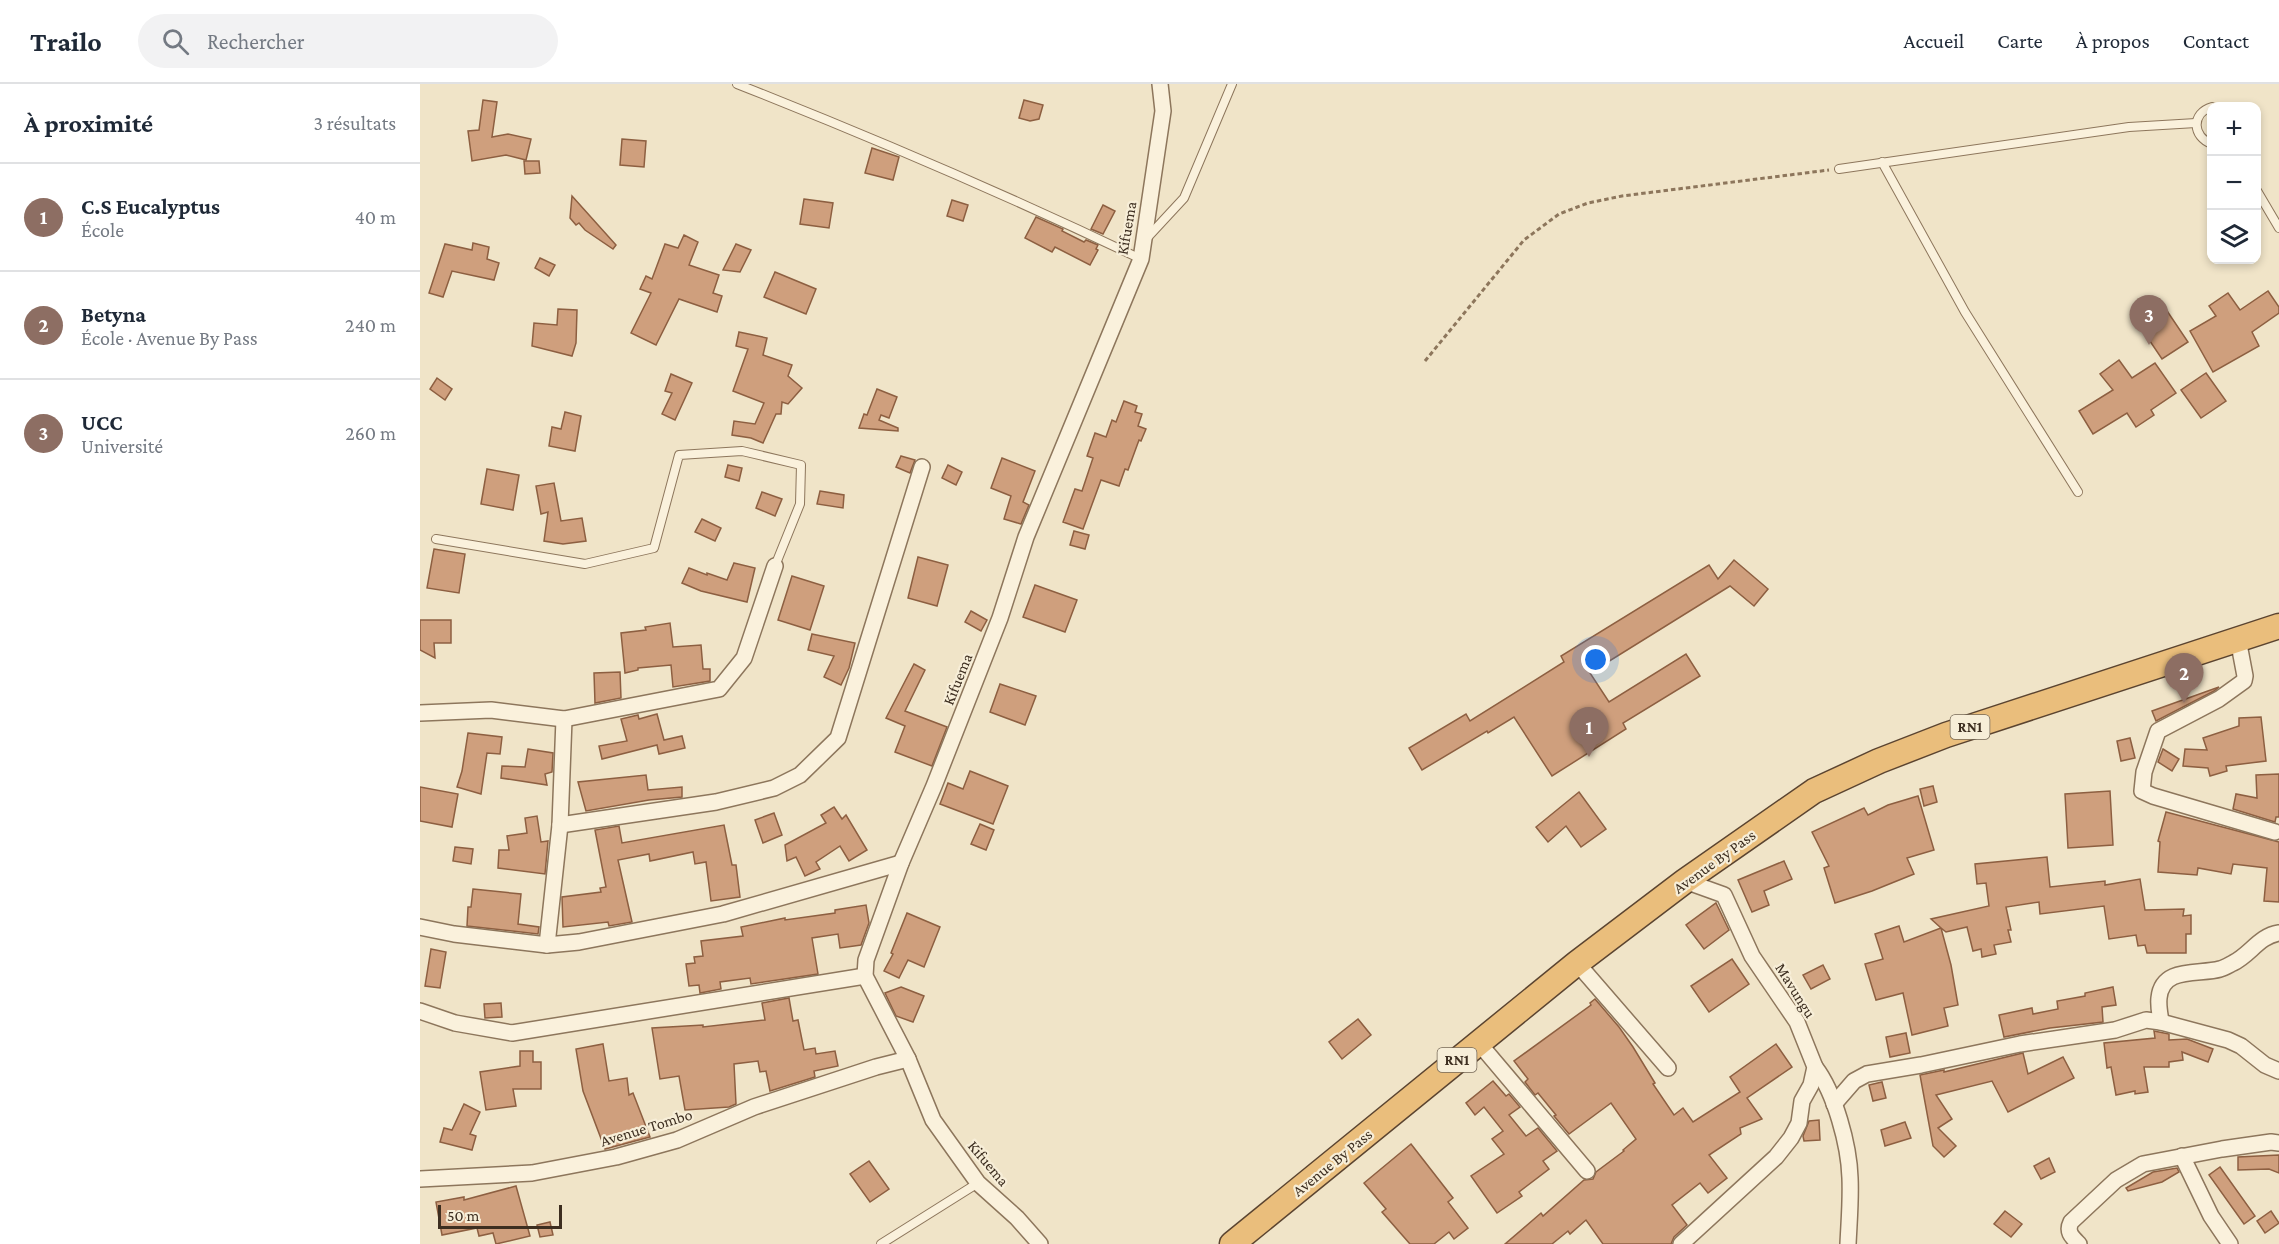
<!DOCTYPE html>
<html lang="fr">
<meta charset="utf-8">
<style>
body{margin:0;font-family:"Crimson Pro",serif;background:#f2f2f3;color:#1f2937}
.controls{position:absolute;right:18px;top:18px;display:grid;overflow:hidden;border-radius:12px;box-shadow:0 3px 9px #0003}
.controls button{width:54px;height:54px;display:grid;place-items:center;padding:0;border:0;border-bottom:2px solid #e0e1e3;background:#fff;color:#1f2937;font:30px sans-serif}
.scale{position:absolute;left:18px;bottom:15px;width:124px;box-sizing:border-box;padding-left:6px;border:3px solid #3d2e20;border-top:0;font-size:16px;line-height:21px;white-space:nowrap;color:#3d2e20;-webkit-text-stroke:4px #f7eed8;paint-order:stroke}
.you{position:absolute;left:1176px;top:576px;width:21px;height:21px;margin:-15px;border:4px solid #fff;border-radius:50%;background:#1a73e8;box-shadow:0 0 0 9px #1a73e833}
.badge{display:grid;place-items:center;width:39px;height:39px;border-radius:50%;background:#111827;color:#fff;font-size:20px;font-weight:700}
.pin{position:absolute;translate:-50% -50px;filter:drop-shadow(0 2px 3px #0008)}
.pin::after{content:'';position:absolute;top:32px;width:21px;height:18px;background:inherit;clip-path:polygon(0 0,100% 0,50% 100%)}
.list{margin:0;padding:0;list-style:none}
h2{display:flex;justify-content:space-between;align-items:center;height:78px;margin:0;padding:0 24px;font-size:26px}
h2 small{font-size:20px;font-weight:400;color:#747a83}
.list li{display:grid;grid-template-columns:39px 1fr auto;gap:18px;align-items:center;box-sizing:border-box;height:108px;padding:0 24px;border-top:2px solid #e0e1e3}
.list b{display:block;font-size:22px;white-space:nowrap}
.list p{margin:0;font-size:20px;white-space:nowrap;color:#747a83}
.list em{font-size:20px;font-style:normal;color:#747a83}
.icon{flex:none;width:33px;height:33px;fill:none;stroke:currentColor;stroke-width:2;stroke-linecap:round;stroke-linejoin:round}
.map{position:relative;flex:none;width:1859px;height:1160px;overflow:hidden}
header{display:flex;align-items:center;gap:36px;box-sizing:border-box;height:84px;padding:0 30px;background:#fff;border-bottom:2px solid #e0e1e3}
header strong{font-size:28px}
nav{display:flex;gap:33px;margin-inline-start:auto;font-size:21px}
.search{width:420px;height:54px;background:#f2f2f3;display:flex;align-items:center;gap:15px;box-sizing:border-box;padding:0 21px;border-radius:33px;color:#747a83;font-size:22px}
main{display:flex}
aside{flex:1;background:#fff}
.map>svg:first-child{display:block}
.building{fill:#cf9f7d;stroke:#8d5f41;stroke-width:1.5}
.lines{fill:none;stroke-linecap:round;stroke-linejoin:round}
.service-casing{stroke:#8d765c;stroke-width:10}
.minor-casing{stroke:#8d765c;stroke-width:18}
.trunk-casing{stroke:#5b4430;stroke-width:27}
.path{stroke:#8d765c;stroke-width:3;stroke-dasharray:4.5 3;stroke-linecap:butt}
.service{stroke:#faf1dc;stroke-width:8}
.minor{stroke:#faf1dc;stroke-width:15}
.trunk{stroke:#eabe7c;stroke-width:24}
.labels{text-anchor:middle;stroke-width:4.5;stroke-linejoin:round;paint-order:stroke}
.shield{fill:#f7eed8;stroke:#756857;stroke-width:1.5}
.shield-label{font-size:15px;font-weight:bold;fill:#3d2e20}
.street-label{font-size:16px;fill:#3d2e20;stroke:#f7eed8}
</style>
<header>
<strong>Trailo</strong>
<div class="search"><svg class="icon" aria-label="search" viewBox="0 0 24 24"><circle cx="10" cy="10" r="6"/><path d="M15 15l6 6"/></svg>Rechercher</div>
<nav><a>Accueil</a><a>Carte</a><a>À propos</a><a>Contact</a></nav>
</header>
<main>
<aside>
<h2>À proximité<small>3 résultats</small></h2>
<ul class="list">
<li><span class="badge" style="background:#8d6e63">1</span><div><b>C.S Eucalyptus</b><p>École</p></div><em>40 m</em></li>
<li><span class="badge" style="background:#8d6e63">2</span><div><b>Betyna</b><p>École · Avenue By Pass</p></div><em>240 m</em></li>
<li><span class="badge" style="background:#8d6e63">3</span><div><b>UCC</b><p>Université</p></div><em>260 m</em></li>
</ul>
</aside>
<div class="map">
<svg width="1859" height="1160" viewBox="0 0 1859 1160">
<rect width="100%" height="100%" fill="#f0e4c8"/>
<g class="building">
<path d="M63 16 77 18 72 53 88 50 111 55 106 76 86 71 52 77 48 47 59 46Z"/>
<path d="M604 16 623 21 619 35 610 37 599 34Z"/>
<path d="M202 55 226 57 224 83 200 81Z"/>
<path d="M452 64 479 73 473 96 445 89Z"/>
<path d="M104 77H119L120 89 105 90Z"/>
<path d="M152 112 196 161 193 165 165 146 159 139 156 141 150 134Z"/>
<path d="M384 115 413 119 409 144 380 140Z"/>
<path d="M532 116 548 121 543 137 527 132Z"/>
<path d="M683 121 695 127 683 150 671 145Z"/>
<path d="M616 133 643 145 642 147 664 158 666 156 678 161 676 165 678 166 670 181 635 163 632 168 605 154Z"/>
<path d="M264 151 278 158 269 181 299 191 293 209 302 212 297 228 259 215 236 261 211 249 231 209 220 205 226 192 232 195 245 160 258 164Z"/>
<path d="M53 159 69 163 67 175 79 179 74 196 32 187 23 213 9 209 25 160 52 166Z"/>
<path d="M316 160 331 166 320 188 303 186Z"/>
<path d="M120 174 135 181 129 192 115 184Z"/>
<path d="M355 188 396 205 386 230 344 213Z"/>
<path d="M1848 207 1859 223V229L1832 248 1839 262 1793 288 1770 247 1796 232 1789 222 1808 209 1820 226Z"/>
<path d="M1739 215 1768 258 1742 275 1713 232Z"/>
<path d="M138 225 157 226 156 259 152 272 112 262 114 239 137 241Z"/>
<path d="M319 248 347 254 343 271 372 281 368 292 382 304 368 320 362 318 361 330H356L343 359 331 354 312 351 314 337 335 340 344 319 313 307 328 265 316 262Z"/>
<path d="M1699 276 1712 294 1735 279 1756 309 1731 326 1734 331 1716 343 1707 329 1673 350 1659 327 1693 306 1680 290Z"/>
<path d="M1786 289 1806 317 1781 334 1761 306Z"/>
<path d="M251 290 272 299 255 336 242 330 252 309 245 307Z"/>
<path d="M17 294 32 305 25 316 10 305Z"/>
<path d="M457 305 477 313 469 334 461 331 459 336 478 344V347L439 344 444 330 447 331Z"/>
<path d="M704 317 717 322 715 328 722 330 718 342 726 345 721 357 719 356 708 386 705 385 699 402 681 396 663 445 643 438 655 405 662 407 673 374 667 372 675 349 686 353 692 336 696 338Z"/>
<path d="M145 328 161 332 155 367 129 362 132 343 141 345Z"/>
<path d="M481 372 495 376 490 389 476 383Z"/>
<path d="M582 374 615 387 603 418 609 421 601 440 584 435 591 412 571 404Z"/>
<path d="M308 381 322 384 319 397 305 393Z"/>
<path d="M528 381 542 388 536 401 522 394Z"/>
<path d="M67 385 99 391 93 426 61 420Z"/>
<path d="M134 399 141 437 162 434 166 457 143 460 124 457 128 428 121 430 116 402Z"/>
<path d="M400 407 424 411 423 424 397 420Z"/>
<path d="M342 408 362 415 355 432 336 424Z"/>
<path d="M282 435 301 444 295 457 275 448Z"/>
<path d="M654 447 669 451 665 465 650 461Z"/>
<path d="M14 465 45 470 39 509 7 504Z"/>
<path d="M498 473 528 481 517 522 488 514Z"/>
<path d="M1314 476 1348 505 1334 522 1310 502 1170 589 1189 618 1266 570 1280 592 1203 639 1206 645 1132 692 1094 633 1068 649 1067 647 1002 686 989 664 1046 630 1050 637 1144 578 1141 572 1289 481 1298 495Z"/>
<path d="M314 479 335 484 327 518 281 507 262 499 269 484 287 491V489L307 496Z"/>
<path d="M372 492 404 502 390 546 358 536Z"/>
<path d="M615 501 657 516 645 548 603 533Z"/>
<path d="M551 527 567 536 561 547 545 538Z"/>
<path d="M0 536H31V559H14L15 574 0 566Z"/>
<path d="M250 539 253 563 281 561 283 585H290V597L253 603 251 581 218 584V586L205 589 201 549 226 546 225 543Z"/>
<path d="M392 550 435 559 429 584 421 601 404 593 414 572 388 566Z"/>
<path d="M494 580 505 586 485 627 527 643 512 682 475 668 485 642 466 634Z"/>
<path d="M200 588 201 614 175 619 174 589Z"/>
<path d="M580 600 616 612 605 641 570 628Z"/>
<path d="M1799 603 1794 607 1736 637 1732 627Z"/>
<path d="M237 630 244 656 262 652 265 664 239 670 237 661 182 675 179 662 207 657 201 635 218 631 219 635Z"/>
<path d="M1841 633 1846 677 1806 682 1807 687 1790 692 1788 684 1763 682 1765 665 1787 666 1783 654 1819 642V634Z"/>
<path d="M48 649 82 653 80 670 67 669 61 710 37 703 42 687Z"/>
<path d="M1710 654 1715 674 1701 677 1697 657Z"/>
<path d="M108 665 133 669 132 688 125 690 127 701 81 694 82 682 105 683Z"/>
<path d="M1743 665 1759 675 1752 687 1738 678Z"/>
<path d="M550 687 588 702 573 740 520 720 528 699 543 705Z"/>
<path d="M1859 690V733H1856L1855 738 1813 725 1816 710 1837 714 1836 691Z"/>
<path d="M226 691 228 706 262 703V713L229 716 166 727 158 698Z"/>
<path d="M1513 702 1517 718 1504 722 1500 705Z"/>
<path d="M0 703 38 710 32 743 0 737Z"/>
<path d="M1690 707 1693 761 1648 764 1645 710Z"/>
<path d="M1159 708 1186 745 1161 763 1146 742 1128 758 1116 743Z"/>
<path d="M1498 712 1514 766 1487 774 1494 790 1452 807 1415 819 1404 784 1409 782 1392 748 1444 724 1448 731 1468 721Z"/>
<path d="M414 723 422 735 426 731 447 766 429 777 420 762 396 778 400 785 385 792 376 773 367 777 365 761 406 739 401 731Z"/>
<path d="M1746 728 1859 758V818L1844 817 1847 784 1813 780 1811 790 1778 784 1777 791 1738 788 1740 758 1738 757Z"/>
<path d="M354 729 362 751 343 759 335 736Z"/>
<path d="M117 732 121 758 128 757 125 790 78 784 79 766H89L87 752 107 749 105 734Z"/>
<path d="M560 740 574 746 566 766 551 760Z"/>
<path d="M304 741 312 781H316L320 813 291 817 286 778 275 780 273 768 230 777 229 770 198 776 212 838 189 842 188 838 143 843 142 813 181 808 180 804 186 803 175 746 199 742 202 759Z"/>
<path d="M35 763 53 765 51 780 33 777Z"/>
<path d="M1627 773 1630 803 1685 797V801L1720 795 1725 826 1764 825 1763 832 1771 831V850H1766V869H1727L1725 861 1718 862 1716 851 1689 855 1684 822 1620 830 1619 818 1586 823 1591 846H1588L1591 858 1574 861 1576 870 1562 873 1561 865 1553 867 1547 843 1526 848 1521 844 1531 881 1538 921 1524 924 1528 942 1492 951 1483 909 1456 916 1445 880 1463 875 1455 850 1479 842 1484 858 1521 844 1511 835 1569 822 1566 799 1557 800 1555 780Z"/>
<path d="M1364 777 1372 795 1344 807 1349 821 1332 828 1318 796Z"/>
<path d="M53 805 101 810 98 840 119 843 118 850 47 842 48 823H51Z"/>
<path d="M1296 819 1309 846 1284 865 1266 841Z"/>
<path d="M446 821 449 839 441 861 420 864 418 850 392 854 398 890 331 900 330 894 300 898 301 905 280 909 279 901 269 902 266 880 275 879 274 873 283 872 281 857 323 852 321 843 365 834V836L415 829V826Z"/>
<path d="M487 829 520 843 504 883 488 876 479 894 464 887 473 870 471 869Z"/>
<path d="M11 865 26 868 20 904 5 902Z"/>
<path d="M1312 875 1329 900 1289 928 1271 902Z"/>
<path d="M1403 881 1410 895 1391 905 1383 891Z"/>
<path d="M481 903 504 912 493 938 476 932 465 909Z"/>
<path d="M1693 903 1696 921 1682 923 1683 938 1630 944 1584 953 1579 931 1612 924 1613 930 1638 925 1637 917 1665 912V909Z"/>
<path d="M369 914 373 937 378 936 384 966 395 964 396 970 415 967 418 982 394 987 395 993 350 1007 346 987 340 988 338 977 314 980 316 1020 309 1023 265 1026 259 992 240 995 232 944 283 941V943L345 936 342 919Z"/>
<path d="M1175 915 1199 943 1213 963 1235 999 1233 1000 1254 1031 1263 1024 1273 1038 1320 1008 1310 993 1356 960 1372 983 1327 1014 1342 1035 1320 1044 1321 1050 1289 1071 1307 1094 1288 1109 1280 1099 1252 1121 1267 1141 1254 1153 1251 1160H1183L1166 1136 1150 1150 1148 1147 1132 1160H1085L1121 1129 1123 1132 1164 1096 1173 1095 1176 1088 1204 1067 1203 1066 1216 1055 1191 1019 1149 1050 1134 1032 1136 1031 1118 1009 1115 1011 1105 998 1108 995 1094 977 1171 921 1170 919Z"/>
<path d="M81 919 82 933 65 934 64 920Z"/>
<path d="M938 935 951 951 922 975 909 958Z"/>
<path d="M1734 947 1749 950V956L1767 955 1793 965 1788 978 1762 968 1763 976 1749 978V983H1724L1728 1008 1715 1010V1007L1696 1011 1691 983 1687 984 1684 959 1735 954Z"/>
<path d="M1486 949 1490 969 1470 973 1466 953Z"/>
<path d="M183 960 189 997 207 994 209 1011 213 1009 230 1053 185 1065 163 1007 156 965Z"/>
<path d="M100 967H113V978H121V1005H93L96 1022 66 1026 60 988 100 982Z"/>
<path d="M1603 969 1608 990 1643 973 1654 994 1588 1028 1572 997 1516 1011 1532 1035 1518 1044 1536 1062 1524 1073 1513 1062 1500 991 1524 986V988Z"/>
<path d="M1073 997 1086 1012 1089 1010 1100 1023 1089 1031 1106 1052 1118 1044 1137 1067 1123 1077 1129 1085 1099 1108 1102 1112 1077 1129 1051 1092 1084 1070 1072 1055 1083 1047 1064 1023 1055 1031 1046 1019Z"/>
<path d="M1462 998 1466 1014 1453 1017 1449 1001Z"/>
<path d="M44 1020 60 1028 50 1050 56 1052 52 1066 20 1058 24 1044 32 1046Z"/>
<path d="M1399 1036 1400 1056 1384 1057 1383 1052 1389 1037Z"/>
<path d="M1485 1038 1491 1054 1465 1062 1461 1046Z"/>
<path d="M991 1060 1033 1114 1028 1118 1048 1144 1034 1155 1029 1148 1014 1160H990L962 1128 966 1125 944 1099Z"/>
<path d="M1859 1071V1089L1849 1085 1818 1086V1073Z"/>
<path d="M1629 1074 1635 1088 1621 1095 1614 1082Z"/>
<path d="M449 1077 469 1105 450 1118 430 1090Z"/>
<path d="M1800 1083 1835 1132 1824 1140 1789 1091Z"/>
<path d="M1757 1084 1759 1088 1742 1098 1708 1107 1706 1104 1733 1088Z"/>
<path d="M96 1102 110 1152 76 1160 73 1149 59 1152 57 1144 22 1151 16 1118 44 1113V1116Z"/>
<path d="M1585 1127 1602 1140 1591 1153 1574 1140Z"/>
<path d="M1851 1127 1859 1139 1845 1149 1837 1137Z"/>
<path d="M130 1138 133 1151 120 1153 117 1141Z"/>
</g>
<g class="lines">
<g class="service-casing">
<g id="service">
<path d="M317 0C454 54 589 112 721 175"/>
<path d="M1792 23C1771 29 1772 53 1792 60"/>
<path d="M1462 78 1545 228 1658 408"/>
<path d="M1419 85 1709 43 1776 39"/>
<path d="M1836 105 1859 144"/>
<path d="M726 155 764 114 812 0"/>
<path d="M16 455 165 480 234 464 259 371 322 367 381 381 380 420 355 482"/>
<path d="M461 1160 558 1099"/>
</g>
</g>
<g class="minor-casing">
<g id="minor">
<path d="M1818 555 1825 592 1824 597 1799 615 1738 647 1724 688 1722 707 1733 712 1855 748"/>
<path d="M0 629 71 626 144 635 299 605 324 574 355 482"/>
<path d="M140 741 296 718 354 704 380 691 418 654 502 383"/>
<path d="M0 843 34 850 127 861 159 858 303 830 481 779"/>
<path d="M127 861 140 741 144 635"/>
<path d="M1157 879 1248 984"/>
<path d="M0 927 35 939 92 949 445 892"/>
<path d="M1741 938C1740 930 1738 922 1739 914 1742 882 1779 891 1800 885 1804 884 1809 881 1813 879 1830 871 1839 852 1859 849"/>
<path d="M1058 958 1167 1087"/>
<path d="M1395 983C1415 1009 1429 1061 1430 1094 1431 1116 1429 1138 1428 1160"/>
<path d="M1414 1020 1434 997 1447 990 1501 981 1600 960 1695 946 1726 936 1741 938 1808 956 1821 962 1845 981 1859 987"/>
<path d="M1762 1072 1791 1132 1810 1160"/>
<path d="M0 1095 112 1089 196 1073 257 1056 334 1023 456 983 488 975"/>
<path d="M620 1160 597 1134 558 1099 513 1036 488 975 445 892 446 876 481 779 514 702 580 534 606 453 721 175 743 27 740 0"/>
<path d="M1261 1160 1356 1073 1371 1054 1379 1039 1382 1017 1391 1001 1395 983 1377 938 1332 872 1304 811 1265 797"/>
<path d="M1659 1160C1652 1153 1646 1148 1651 1138L1696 1096 1723 1080 1802 1065 1851 1058 1859 1059"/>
</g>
</g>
<g class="trunk-casing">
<path id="trunk" d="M812 1160 1157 879 1265 797 1394 707 1459 677 1526 651 1859 542"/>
</g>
<path class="path" d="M1005 277 1104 156 1139 130 1168 119 1202 112 1409 86"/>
<use href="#service" class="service"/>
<use href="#minor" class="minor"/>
<use href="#trunk" class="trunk"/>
</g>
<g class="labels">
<g class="shield">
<rect x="1530.5" y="631" width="39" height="24" rx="4.5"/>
<rect x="1017.5" y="964" width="39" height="24" rx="4.5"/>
</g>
<g class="shield-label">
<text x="1550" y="648">RN1</text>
<text x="1037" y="981">RN1</text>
</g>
<g class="street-label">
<text transform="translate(706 144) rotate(-80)" y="6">Kifuema</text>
<text transform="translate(537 595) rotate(-68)" y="6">Kifuema</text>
<text transform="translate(1294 777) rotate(-36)" y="6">Avenue By Pass</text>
<text transform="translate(1376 906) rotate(58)" y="6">Mavungu</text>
<text transform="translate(226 1043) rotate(-17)" y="6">Avenue Tombo</text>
<text transform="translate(912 1078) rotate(-39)" y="6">Avenue By Pass</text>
<text transform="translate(569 1079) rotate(50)" y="6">Kifuema</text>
</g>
</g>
</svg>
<div class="controls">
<button>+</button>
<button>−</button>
<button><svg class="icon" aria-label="layers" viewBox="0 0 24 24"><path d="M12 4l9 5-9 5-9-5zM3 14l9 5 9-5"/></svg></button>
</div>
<div class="scale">50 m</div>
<div class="you"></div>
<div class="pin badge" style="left:1169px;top:673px;background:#8d6e63">1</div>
<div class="pin badge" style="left:1764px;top:619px;background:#8d6e63">2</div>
<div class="pin badge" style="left:1729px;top:261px;background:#8d6e63">3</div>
</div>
</main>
